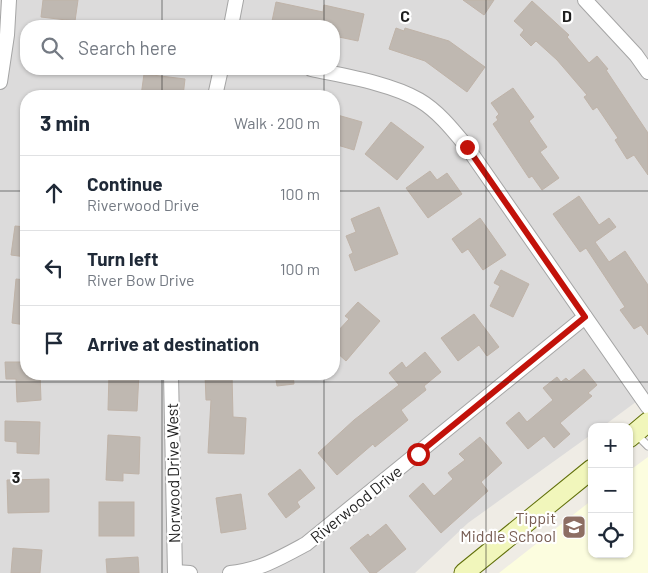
<!DOCTYPE html>
<meta charset="utf-8">
<style>
body{margin:0;font-family:Barlow,sans-serif;background:#f6f6f7;color:#1f2937}
.controls{position:absolute;right:15px;bottom:15px;display:grid;overflow:hidden;border-radius:10px;box-shadow:0 1px 4px #0004}
.controls button{width:45px;height:45px;display:grid;place-items:center;padding:0;border:0;border-bottom:1px solid #e0e1e3;background:#fff;color:#1f2937;font:25px sans-serif}
.stop{position:absolute;width:15px;height:15px;margin:-11px;border:4px solid #c2120a;border-radius:50%;background:#fff}
.stop.end{background:#c2120a;border-color:#fff;box-shadow:0 1px 5px #0008}
.list{margin:0;padding:0;list-style:none}
h2{display:flex;justify-content:space-between;align-items:center;height:65px;margin:0;padding:0 20px;font-size:21px}
h2 small{font-size:16px;font-weight:400;color:#747a83}
.list li{display:grid;grid-template-columns:32px 1fr auto;gap:15px;align-items:center;box-sizing:border-box;height:75px;padding:0 20px;border-top:1px solid #e0e1e3}
.list b{display:block;font-size:19px;white-space:nowrap}
.list p{margin:0;font-size:16px;white-space:nowrap;color:#747a83}
.list em{font-size:16px;font-style:normal;color:#747a83}
.icon{flex:none;width:28px;height:28px;fill:none;stroke:currentColor;stroke-width:2;stroke-linecap:round;stroke-linejoin:round}
.map{position:relative;flex:none;width:648px;height:573px;overflow:hidden}
.search{position:absolute;background:#fff;box-shadow:0 1px 4px #0004;left:20px;top:20px;width:320px;height:55px;display:flex;align-items:center;gap:12px;box-sizing:border-box;padding:0 18px;border-radius:20px;color:#747a83;font-size:19px}
.panel{position:absolute;background:#fff;box-shadow:0 1px 4px #0004;left:20px;top:90px;width:320px;height:290px;border-radius:20px}
.map>svg:first-child{display:block}
.residential{fill:#dcdbdb;fill-rule:evenodd}
.education{fill:#fcfddf}
.building{fill:#bfb8b1;stroke:#bfb3a8}
.lines{fill:none;stroke-linecap:round;stroke-linejoin:round}
.service-casing{stroke:#a5a5a5;stroke-width:9}
.minor-casing{stroke:#a5a5a5;stroke-width:16}
.secondary-casing{stroke:#61700a;stroke-width:21}
.service{stroke:#fff;stroke-width:7}
.minor{stroke:#fff;stroke-width:14}
.secondary{stroke:#f1f6bb;stroke-width:19}
.route{stroke:#c2120a;stroke-width:6}
.grid{fill:none;stroke:#1e1e1e;stroke-width:1;stroke-opacity:0.55}
.labels{text-anchor:middle;stroke-width:4.5;stroke-linejoin:round;paint-order:stroke}
.street-label{font-size:16px;fill:#1e1e1e;stroke:#fff}
.education-label{font-size:16px;fill:#785e54;stroke:#fff;text-anchor:end}
.grid-label{font-size:16px;text-anchor:middle;font-weight:bold;fill:#1e1e1e;stroke:#fff;stroke-width:4.5;stroke-linejoin:round;paint-order:stroke}
</style>
<div class="map">
<svg width="648" height="573" viewBox="0 0 648 573">
<rect width="100%" height="100%" fill="#efece5"/>
<path class="residential" d="M0 0H648V393L602 427H592V434L468 523 415 573H0ZM26 26H334V69H26ZM26 96H334V374H26Z"/>
<path class="education" d="M648 457V573H499L592 500V554H629V471Z"/>
<g class="building">
<path d="M43 0H78L75 21 41 17Z"/>
<path d="M463 0H494L484 15Z"/>
<path d="M532 1 569 35 567 37 589 63 597 56 608 69 606 70 648 133V175L634 155 627 159 615 140 618 138 597 107 593 110 584 97 587 95 557 60 536 41 531 46 520 35 524 30 514 21Z"/>
<path d="M276 2 323 12 324 5 364 14 358 41 334 36V26H271Z"/>
<path d="M396 28 404 31 405 28 449 41 485 67 467 92 425 61 389 49Z"/>
<path d="M144 74 185 79 183 96 169 94 168 96H141Z"/>
<path d="M513 88 534 117 529 121 547 147 540 152 559 178 542 190 532 176 529 178 493 124 498 120 496 117 499 114 491 103Z"/>
<path d="M334 114 362 122 354 150 334 144Z"/>
<path d="M391 122 424 147 397 180 365 154Z"/>
<path d="M430 171 437 180 447 173 462 194 428 218 406 188Z"/>
<path d="M579 196 599 225 609 218 616 227 595 242 609 262 625 251 648 285V335L641 325 634 329 620 310 625 307 586 248 580 252 553 214Z"/>
<path d="M379 207 398 254 355 271 349 255 353 253 346 236 356 232 351 219Z"/>
<path d="M480 218 506 255 483 270 468 249 462 253 452 239Z"/>
<path d="M15 226 26 227V257L11 255Z"/>
<path d="M501 270 529 284 513 317 490 306 500 286 494 283Z"/>
<path d="M16 279 26 280V325L12 323Z"/>
<path d="M358 302 380 321 346 361 334 350V341L339 334 337 332 349 319 345 316Z"/>
<path d="M474 314 499 347 487 356 479 345 458 361 441 338Z"/>
<path d="M425 352 441 372 424 386 426 390 401 410 408 420 375 447 373 444 337 475 318 453 354 420 399 385 389 373 402 362 406 368Z"/>
<path d="M5 362H26V374H40L41 400 17 402 16 379H6Z"/>
<path d="M584 369 597 385 588 393 592 396 560 423 570 434 554 448 544 436 528 449 506 423 519 412 527 422 553 400 543 388 557 377 561 382 566 378 569 381Z"/>
<path d="M109 374H139L137 411 108 410Z"/>
<path d="M205 374H232L233 417 246 418 244 454 208 453 211 400H206Z"/>
<path d="M275 374H293L294 384 277 386Z"/>
<path d="M5 421 40 422 39 454 17 453V442L5 441Z"/>
<path d="M108 435 140 437 139 474 123 473V481L106 480Z"/>
<path d="M480 437 502 463 481 482 488 491 441 533 409 496 423 483 434 496 453 479 448 473 465 460 459 454Z"/>
<path d="M300 469 315 488 297 502 300 507 286 518 268 494Z"/>
<path d="M49 479V512L8 513 7 480Z"/>
<path d="M241 494 246 529 221 533 216 498Z"/>
<rect x="99" y="502" width="35" height="34"/>
<path d="M386 524 406 549 376 573H370L350 548 368 534 370 537Z"/>
<path d="M13 548 42 550 40 573H11Z"/>
<path d="M138 557 139 573H107L106 559Z"/>
</g>
<g class="lines">
<g class="service-casing">
<path id="service" d="M636 434 648 446"/>
</g>
<g class="minor-casing">
<g id="minor">
<path d="M585 0 636 55 648 72"/>
<path d="M231 26 236 0"/>
<path d="M311 69C344 76 390 83 419 100 438 111 453 130 467 147L648 407"/>
<path d="M0 82 7 35 9 0"/>
<path d="M215 96 221 69"/>
<path d="M171 374 175 573"/>
<path d="M175 572 190 573"/>
<path d="M230 573C258 571 282 557 306 544L585 317"/>
</g>
</g>
<g class="secondary-casing">
<g id="secondary">
<path d="M629 438 648 422"/>
<path d="M464 573 592 469"/>
</g>
</g>
<use href="#service" class="service"/>
<use href="#minor" class="minor"/>
<use href="#secondary" class="secondary"/>
</g>
<g class="lines">
<path class="route" d="M418 454 585 317 467 147"/>
</g>
<path class="grid" d="M162 0V26M324 0V26M486 0V573M162 69V96M324 69V96M0 191H26M334 191H648M162 374V573M324 374V573M0 382H648"/>
<defs>
<g id="school-square" transform="scale(1.25)"><rect x="-9" y="-9" width="18" height="18" rx="4" fill="#8d6e63" stroke="#fff"/><path d="M0-5L7-2L0 1L-7-2ZM-4 1L0 2.5L4 1V4Q0 6-4 4Z" fill="#fff"/></g>
</defs>
<g fill-rule="evenodd">
<use href="#school-square" x="574" y="527"/>
</g>
<g class="labels">
<g class="street-label">
<text transform="translate(173 473) rotate(-91)" y="6">Norwood Drive West</text>
<text transform="translate(356 504) rotate(-39)" y="6">Riverwood Drive</text>
</g>
<g class="education-label">
<text x="556" y="524">Tippit<tspan x="556" dy="18">Middle School</tspan></text>
</g>
</g>
<g class="grid-label">
<text x="405" y="22">C</text>
<text x="567" y="22">D</text>
<text x="16" y="483">3</text>
</g>
</svg>
<div class="controls">
<button>+</button>
<button>−</button>
<button><svg class="icon" aria-label="locate" viewBox="0 0 24 24"><circle cx="12" cy="12" r="6"/><path d="M12 2v4M12 18v4M2 12h4M18 12h4"/></svg></button>
</div>
<div class="stop" style="left:418px;top:454px"></div>
<div class="stop end" style="left:467px;top:147px"></div>
<div class="search"><svg class="icon" aria-label="search" viewBox="0 0 24 24"><circle cx="10" cy="10" r="6"/><path d="M15 15l6 6"/></svg>Search here</div>
<section class="panel">
<h2>3 min<small>Walk · 200 m</small></h2>
<ul class="list">
<li><svg class="icon" aria-label="ahead" viewBox="0 0 24 24"><path d="M12 20V5M6 11l6-6 6 6"/></svg><div><b>Continue</b><p>Riverwood Drive</p></div><em>100 m</em></li>
<li><svg class="icon" aria-label="left" viewBox="0 0 24 24"><path d="M17 20v-9H6M10 6l-5 5 5 5"/></svg><div><b>Turn left</b><p>River Bow Drive</p></div><em>100 m</em></li>
<li><svg class="icon" aria-label="arrive" viewBox="0 0 24 24"><path d="M6 21V4h12l-3 4 3 4H6"/></svg><div><b>Arrive at destination</b></div></li>
</ul>
</section>
</div>
